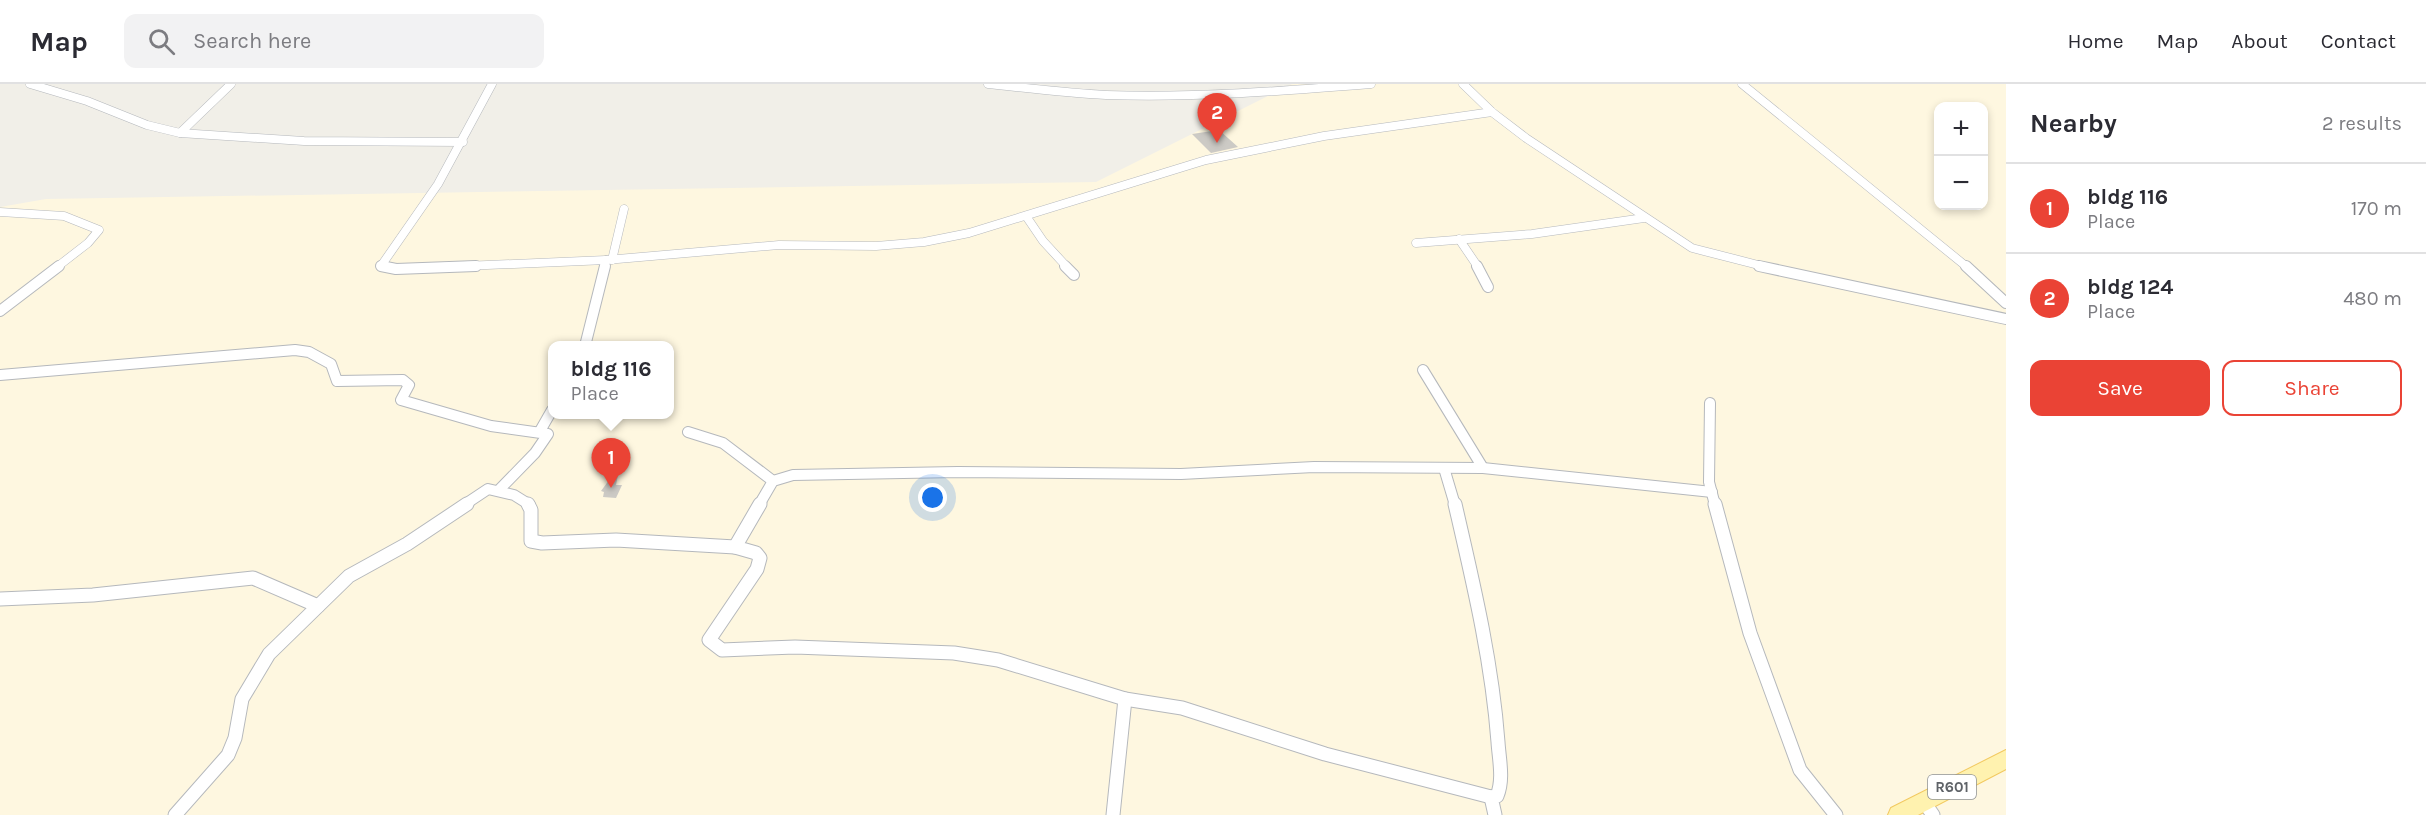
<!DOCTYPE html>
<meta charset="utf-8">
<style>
body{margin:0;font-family:Karla,sans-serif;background:#f2f2f3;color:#2b2b33}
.controls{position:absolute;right:18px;top:18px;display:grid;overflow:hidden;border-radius:12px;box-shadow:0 3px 9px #0003}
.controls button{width:54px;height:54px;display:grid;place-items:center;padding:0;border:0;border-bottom:2px solid #e1e1e2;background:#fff;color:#2b2b33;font:30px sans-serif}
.you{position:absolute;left:933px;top:414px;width:21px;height:21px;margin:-15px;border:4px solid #fff;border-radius:50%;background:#1a73e8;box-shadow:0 0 0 9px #1a73e833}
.badge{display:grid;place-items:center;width:39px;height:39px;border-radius:50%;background:#ea4335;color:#fff;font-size:20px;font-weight:700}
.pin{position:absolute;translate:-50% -50px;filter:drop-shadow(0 2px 3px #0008)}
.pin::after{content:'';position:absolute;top:32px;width:21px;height:18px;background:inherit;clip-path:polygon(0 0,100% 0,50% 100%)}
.popup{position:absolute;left:548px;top:257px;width:126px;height:78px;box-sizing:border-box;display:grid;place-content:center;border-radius:12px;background:#fff;filter:drop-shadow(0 2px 4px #0005);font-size:20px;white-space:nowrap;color:#7c7c81}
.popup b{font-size:22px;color:#2b2b33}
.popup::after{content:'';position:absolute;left:50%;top:100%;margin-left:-12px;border:12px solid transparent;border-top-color:#fff}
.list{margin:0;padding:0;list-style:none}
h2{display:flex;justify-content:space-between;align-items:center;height:78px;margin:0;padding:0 24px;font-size:26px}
h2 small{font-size:20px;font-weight:400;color:#7c7c81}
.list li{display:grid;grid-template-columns:39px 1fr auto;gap:18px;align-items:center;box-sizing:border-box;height:90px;padding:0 24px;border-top:2px solid #e1e1e2}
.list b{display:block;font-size:22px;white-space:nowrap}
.list p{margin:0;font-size:20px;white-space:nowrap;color:#7c7c81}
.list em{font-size:20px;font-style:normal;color:#7c7c81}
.actions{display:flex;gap:12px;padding:18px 24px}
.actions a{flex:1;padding:14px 0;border:2px solid #ea4335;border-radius:12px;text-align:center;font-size:21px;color:#ea4335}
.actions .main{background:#ea4335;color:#fff}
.icon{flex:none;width:33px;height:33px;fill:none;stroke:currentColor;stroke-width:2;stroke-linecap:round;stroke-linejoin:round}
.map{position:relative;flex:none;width:2006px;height:731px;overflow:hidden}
header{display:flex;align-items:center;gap:36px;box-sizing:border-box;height:84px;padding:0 30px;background:#fff;border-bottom:2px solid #e1e1e2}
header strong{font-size:28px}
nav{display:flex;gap:33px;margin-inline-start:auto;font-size:21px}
.search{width:420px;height:54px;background:#f2f2f3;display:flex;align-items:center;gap:15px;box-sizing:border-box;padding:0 21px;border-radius:12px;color:#7c7c81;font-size:22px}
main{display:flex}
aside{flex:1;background:#fff}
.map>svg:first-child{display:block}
.commercial{fill:#fef7e0;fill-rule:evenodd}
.building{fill:#cccac5}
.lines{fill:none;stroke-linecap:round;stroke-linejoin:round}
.street-far2-casing{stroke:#b5b8bc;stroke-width:9}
.street-far1-casing{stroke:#b5b8bc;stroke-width:12}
.street-casing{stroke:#b5b8bc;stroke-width:15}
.primary-casing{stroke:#f2c960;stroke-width:2}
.street-far2{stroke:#fff;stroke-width:8}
.street-far1{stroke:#fff;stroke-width:10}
.street{stroke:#fff;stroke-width:13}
.primary{fill:#fff2af;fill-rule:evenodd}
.labels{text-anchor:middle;stroke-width:5;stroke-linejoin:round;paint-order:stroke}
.shield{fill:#fff;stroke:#8f9295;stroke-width:1.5}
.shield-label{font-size:15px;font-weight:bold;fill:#5f6368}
</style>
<header>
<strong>Map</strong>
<div class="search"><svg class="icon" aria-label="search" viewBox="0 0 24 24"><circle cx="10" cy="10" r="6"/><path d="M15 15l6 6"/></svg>Search here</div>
<nav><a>Home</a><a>Map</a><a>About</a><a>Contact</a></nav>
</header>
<main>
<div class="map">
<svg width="2006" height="731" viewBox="0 0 2006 731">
<rect width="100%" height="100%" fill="#f1efe8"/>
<path class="commercial" d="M1292 0H2006V731H0V123L46 115 1096 98ZM1938 22H1984V122H1938ZM552 262H670V330H552Z"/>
<g class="building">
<path d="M1219 46 1238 63 1211 69 1192 50Z"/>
<path d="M620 381 616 401H622L616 414 603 413 604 408 601 407Z"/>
</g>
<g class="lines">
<g class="street-far2-casing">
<g id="street-far2">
<path d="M30 0 87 17 147 41 180 49 304 57 463 58"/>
<path d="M988 0C1027 4 1067 9 1106 11 1195 14 1283 7 1371 0"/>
<path d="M1463 0 1492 28 1526 54 1692 164 1766 183"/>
<path d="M1742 0 1967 183"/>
<path d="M180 49 231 0"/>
<path d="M0 128 64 132 99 146 88 159 57 183"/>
<path d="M1026 132 1043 157 1067 183"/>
<path d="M1459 155 1478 183"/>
<path d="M1416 159 1532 150 1644 134"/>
<path d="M606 176 779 161 876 162 924 158 969 149 1206 76 1324 52 1492 28"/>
<path d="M612 176 624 125"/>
<path d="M386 183 381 182 438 100 492 0"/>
<path d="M441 183 606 176 604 183"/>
</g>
</g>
<g class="street-far1-casing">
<g id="street-far1">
<path d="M381 182 396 185 476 182"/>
<path d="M1065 182 1074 191"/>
<path d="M1477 182 1488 203"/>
<path d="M1759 182 2006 235"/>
<path d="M1966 182 2006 219"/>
<path d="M0 227 59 182"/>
<path d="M585 262 605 182"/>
<path d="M1423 286 1483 384"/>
<path d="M0 291 295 266 309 268 331 280 337 297 403 296 409 301 401 316 491 342 548 350 535 369 499 406"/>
<path d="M1710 319 1709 398 1715 421"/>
<path d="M540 347 552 326"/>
<path d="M688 348 723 359 773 397"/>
<path d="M1444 384 1455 421"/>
<path d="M464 421 488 405 514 411 530 421"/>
<path d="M759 421 773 397 793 391 958 388 1181 390 1314 383 1483 384 1712 408"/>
</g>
</g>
<g class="street-casing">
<g id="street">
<path d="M528 420 531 426V457L542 459 616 456 735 463"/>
<path d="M760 420 735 463 756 469 760 474 757 485 709 556 722 566 795 563 954 569 998 576 1125 615 1113 731"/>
<path d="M1455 420C1473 498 1492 577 1498 658 1499 675 1504 695 1497 712L1491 713 1495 731"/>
<path d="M1715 420 1750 549 1800 686 1836 731"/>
<path d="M0 515 93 511 253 494 318 522"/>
<path d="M1125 615 1182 624 1325 670 1491 713"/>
<path d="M1924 718 1933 731"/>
<path d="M175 731 228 671 235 654 242 615 269 570 349 492 407 460 467 420"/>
</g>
</g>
<g class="primary-casing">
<path id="primary" d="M2006 666V685L1918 731H1888L1891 724Z"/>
</g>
<use href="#street-far2" class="street-far2"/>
<use href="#street-far1" class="street-far1"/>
<use href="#street" class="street"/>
<use href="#primary" class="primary"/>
</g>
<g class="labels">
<rect class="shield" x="1928" y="691" width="48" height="24" rx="4.5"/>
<g class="shield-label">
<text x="1952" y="708">R601</text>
</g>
</g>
</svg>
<div class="controls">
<button>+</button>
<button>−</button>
</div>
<div class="you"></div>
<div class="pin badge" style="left:611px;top:404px">1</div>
<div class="popup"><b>bldg 116</b>Place</div>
<div class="pin badge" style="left:1217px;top:59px">2</div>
</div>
<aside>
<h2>Nearby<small>2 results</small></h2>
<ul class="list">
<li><span class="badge">1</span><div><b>bldg 116</b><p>Place</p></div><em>170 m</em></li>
<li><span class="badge">2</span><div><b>bldg 124</b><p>Place</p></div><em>480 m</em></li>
</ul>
<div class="actions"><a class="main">Save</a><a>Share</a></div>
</aside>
</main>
